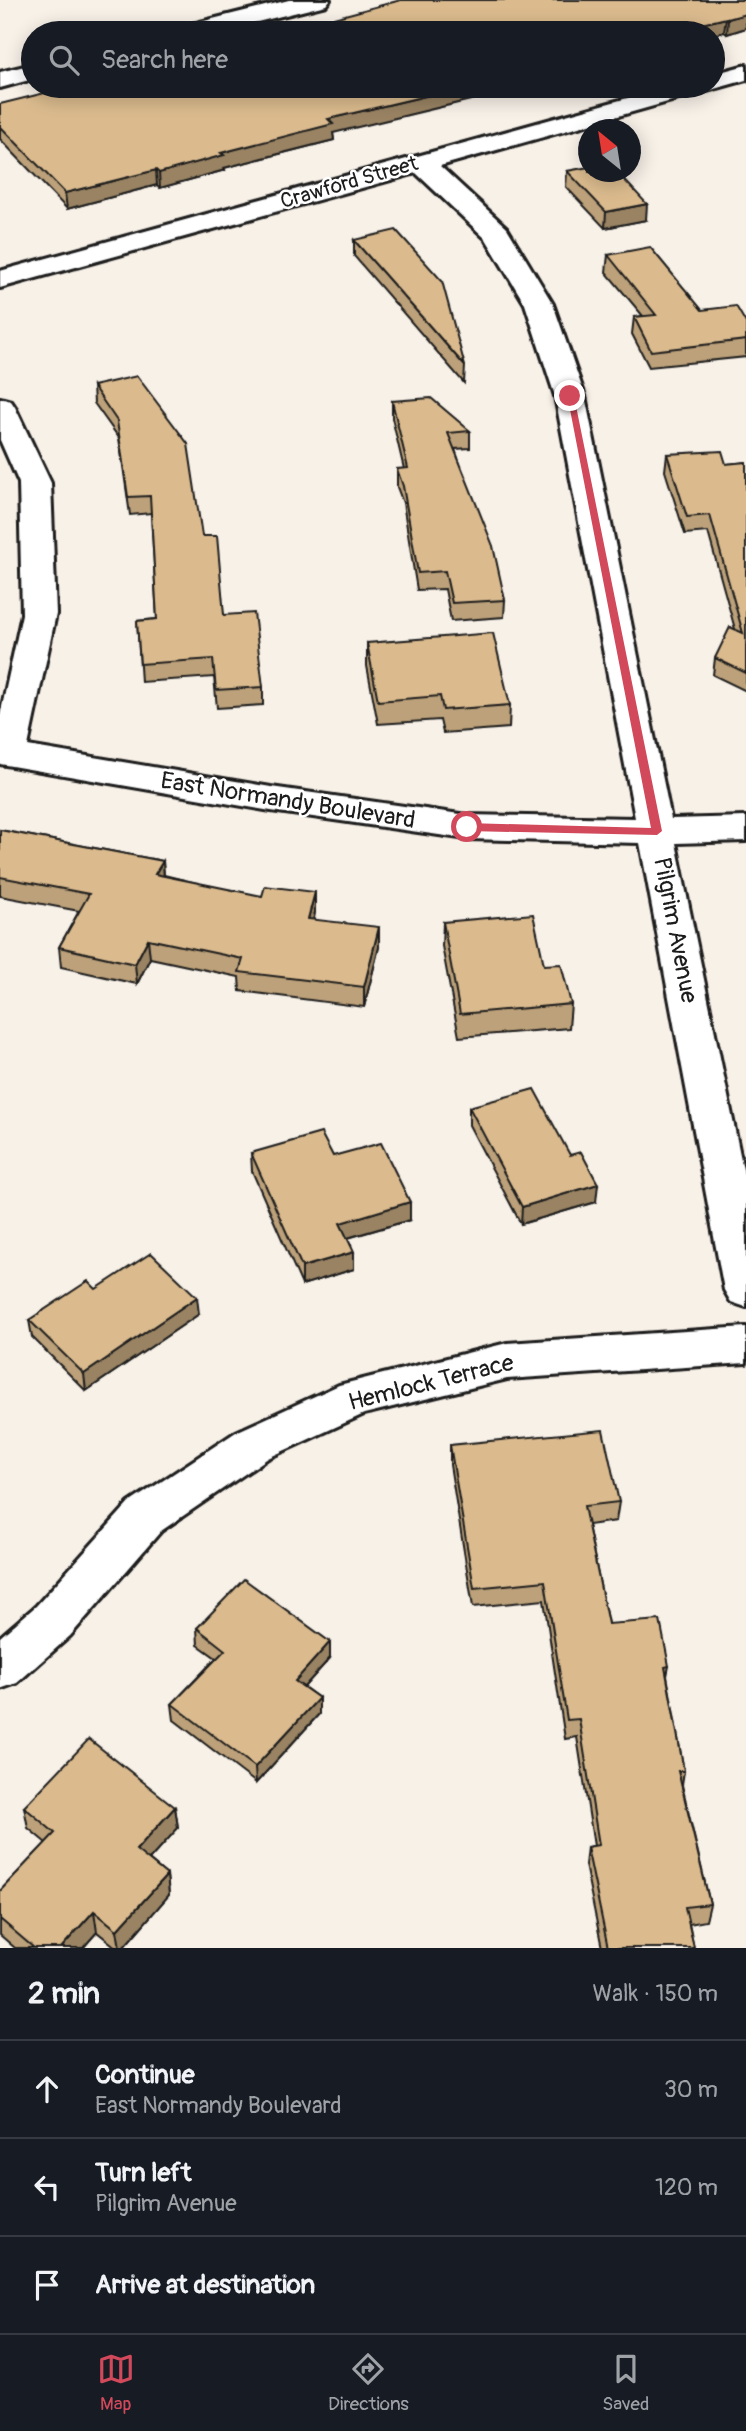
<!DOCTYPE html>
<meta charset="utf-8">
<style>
body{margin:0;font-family:Pangolin,sans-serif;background:#20242c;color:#f1f3f6}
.compass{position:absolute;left:578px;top:119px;width:63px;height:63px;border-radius:50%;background:#171b24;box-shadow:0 4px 18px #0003;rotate:330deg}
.stop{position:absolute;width:21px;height:21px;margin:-16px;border:5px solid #d1495b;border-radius:50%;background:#fff}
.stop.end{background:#d1495b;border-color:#fff;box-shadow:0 2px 7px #0008}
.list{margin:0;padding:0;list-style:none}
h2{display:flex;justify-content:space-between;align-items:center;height:91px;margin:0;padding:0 28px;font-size:30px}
h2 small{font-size:23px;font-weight:400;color:#9ea1a6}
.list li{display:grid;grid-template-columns:46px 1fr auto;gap:21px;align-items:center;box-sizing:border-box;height:98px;padding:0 28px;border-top:2px solid #363941}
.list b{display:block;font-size:26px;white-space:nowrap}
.list p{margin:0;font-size:23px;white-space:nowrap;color:#9ea1a6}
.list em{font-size:23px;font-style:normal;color:#9ea1a6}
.icon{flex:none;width:38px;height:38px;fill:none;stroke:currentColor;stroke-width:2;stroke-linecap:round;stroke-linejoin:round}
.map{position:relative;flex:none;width:746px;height:1948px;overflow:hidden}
.search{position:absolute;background:#171b24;box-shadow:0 4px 18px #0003;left:21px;right:21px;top:21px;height:77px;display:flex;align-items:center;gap:18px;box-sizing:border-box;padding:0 24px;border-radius:38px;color:#9ea1a6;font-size:26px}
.sheet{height:385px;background:#171b24}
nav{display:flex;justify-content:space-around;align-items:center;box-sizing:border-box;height:98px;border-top:2px solid #363941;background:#171b24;font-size:19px;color:#9ea1a6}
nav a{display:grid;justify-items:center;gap:4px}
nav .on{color:#d1495b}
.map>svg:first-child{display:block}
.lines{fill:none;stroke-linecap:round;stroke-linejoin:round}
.minor-casing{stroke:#1c1c1c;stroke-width:6}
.minor{fill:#fff;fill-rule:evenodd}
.wall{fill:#bca17a;stroke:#1c1c1c;stroke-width:2}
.shaded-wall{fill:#998363;stroke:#1c1c1c;stroke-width:2}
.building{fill:#dbbb8e;stroke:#1c1c1c;stroke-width:2}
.route{fill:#d1495b}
.labels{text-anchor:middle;stroke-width:5;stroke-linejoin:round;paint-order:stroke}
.far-street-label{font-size:21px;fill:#1c1c1c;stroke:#fff}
.street-label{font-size:24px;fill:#1c1c1c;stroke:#fff}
</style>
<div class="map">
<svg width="746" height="1948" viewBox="0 0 746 1948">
<rect width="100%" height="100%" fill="#f8f1e8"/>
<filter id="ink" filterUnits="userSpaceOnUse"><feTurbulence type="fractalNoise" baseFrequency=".0143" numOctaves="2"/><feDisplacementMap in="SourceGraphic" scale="14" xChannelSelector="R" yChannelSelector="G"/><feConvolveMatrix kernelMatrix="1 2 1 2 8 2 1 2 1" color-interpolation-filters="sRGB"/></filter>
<g filter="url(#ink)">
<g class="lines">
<g class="minor-casing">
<g id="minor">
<path d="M289 0H330L326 5 213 33H173L176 28Z"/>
<path d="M33 64V79L0 88V72Z"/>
<path d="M746 65V80L440 166 507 228 553 304 585 396 671 819 746 817V841L676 843 746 1184V1307L731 1302 724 1290 640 843 467 839 271 811 0 764V716L22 614 19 483 0 440V398L11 401 15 407 51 483 56 614 28 746 271 787 467 815 635 818 555 396 525 304 486 239 416 173 0 288V271L671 86H713V74Z"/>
<path d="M746 1327V1363L507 1379 364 1414 268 1458 161 1531 70 1636 17 1683 0 1689V1637L36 1606 129 1503 236 1432 339 1385 507 1343Z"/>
</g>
</g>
<use href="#minor" class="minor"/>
</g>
<g class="wall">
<path d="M746 0V28L727 34 724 32 713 33H264V32L315 23Z"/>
<path d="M0 104 333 133 334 140 224 168 225 170 160 188 157 185 67 209 0 139Z"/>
<path d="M567 171 646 220 605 228 566 187Z"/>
<path d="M354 240 465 366 464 383 354 256Z"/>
<path d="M608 255 702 310 746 323V357L649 367 632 334 634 317 643 316 606 272Z"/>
<path d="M93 386 202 536 224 615 263 687V705L217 708 214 677 141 682 137 621 157 619 151 513 130 515 119 438 94 403Z"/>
<path d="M392 401 470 431V448L455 449 505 600 504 617 451 621 445 589 417 590 403 503 397 487V469H404L392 418Z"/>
<path d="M667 454 726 464 746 462V691L713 675 715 658 735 629 708 532 685 534 665 471Z"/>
<path d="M367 643 510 705 509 728 443 733 440 720 378 724 367 666Z"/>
<path d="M0 830 163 861 164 875 315 912 314 919 379 947 364 1007 240 991 239 977 150 958 137 984 61 967 59 947 79 911 0 896Z"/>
<path d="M443 922 544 965 571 1004 569 1028 459 1037 442 946Z"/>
<path d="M469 1107 596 1202 521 1224 469 1125Z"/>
<path d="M251 1153 333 1156 410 1220 348 1238 354 1252V1269L302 1285 252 1171Z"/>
<path d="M96 1289 199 1314 86 1391 32 1337 29 1320Z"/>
<path d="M450 1445 619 1502 616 1521 588 1525 608 1624 669 1666 667 1676 684 1771 682 1785 710 1904 706 1921 689 1924 694 1948H602L585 1865 587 1847 594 1846 577 1737 565 1739 544 1600 473 1607 450 1465Z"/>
<path d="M197 1628 330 1658 304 1687 319 1698V1714L256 1783 174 1720 172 1704 216 1658 198 1645Z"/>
<path d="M24 1807H175L178 1828 149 1860 167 1875 169 1895 123 1948H117L97 1932 83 1948H15L0 1935V1891L46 1843 28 1828Z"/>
</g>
<g class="shaded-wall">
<path d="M746 14V28L727 34 728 19Z"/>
<path d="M726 18 724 32 713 35V33H664Z"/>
<path d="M468 86H529L333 133 334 140 224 168 225 170 160 188 159 173 328 119Z"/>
<path d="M156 170 157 185 67 209 65 193Z"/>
<path d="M647 204 646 220 605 228 606 212Z"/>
<path d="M163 861 164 881 155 874Z"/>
<path d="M315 892V912L309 938 308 919Z"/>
<path d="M379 927V947L364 1007V987Z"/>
<path d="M148 939 150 958 137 984 135 964Z"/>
<path d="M598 1184 596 1202 521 1224 522 1207Z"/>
<path d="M410 1202V1220L340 1240V1223Z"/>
<path d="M354 1252V1269L302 1285V1267Z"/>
<path d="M197 1297 199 1314 86 1391 84 1374Z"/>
<path d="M330 1642V1658L295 1697V1681Z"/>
<path d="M319 1698V1714L256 1783 255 1767Z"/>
<path d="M175 1807 178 1828 139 1871 136 1850Z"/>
<path d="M167 1875 169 1895 123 1948H120L117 1930Z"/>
<path d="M94 1911 97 1932 83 1948H61Z"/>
</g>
<g class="building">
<path d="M401 0H746V14L728 19 726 18 664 33H266L264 32 311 20 315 23Z"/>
<path d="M73 86H468L328 119 333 124 221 153 224 155 159 173 156 170 65 193 0 126V104Z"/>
<path d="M589 167V172H617L647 204 606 212 567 171Z"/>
<path d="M396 230 442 281 465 366 354 240Z"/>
<path d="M650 247 702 310 736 306 746 323V340L651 351 634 317 656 315 608 255Z"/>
<path d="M137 376 188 444 202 536H217L224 615 254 613 263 687 216 690 213 659 140 664 137 621 157 619 150 496 128 497 117 421 93 386Z"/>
<path d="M431 398 470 431 448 433 493 546 505 600 452 603 445 571 418 573 403 486 397 469 408 468 392 401Z"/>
<path d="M722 451 726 464 746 462V673L715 658 730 627 743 633 710 515 687 517 667 454Z"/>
<path d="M493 633 510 705 443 710 440 696 378 701 367 643Z"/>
<path d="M0 830 163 861 155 874 262 896 265 886 315 892 308 919 379 927 364 987 239 972 243 959 148 939 135 964 59 947 89 894 0 877Z"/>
<path d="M533 914 544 965 561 964 571 1004 460 1014 443 922Z"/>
<path d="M534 1089 570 1155 581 1152 598 1184 522 1207 469 1107Z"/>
<path d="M321 1133 333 1156 381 1143 410 1202 340 1223 354 1252 302 1267 251 1153Z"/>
<path d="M151 1253 197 1297 84 1374 29 1320 88 1281 96 1289Z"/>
<path d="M603 1430 619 1502 584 1506 608 1624 660 1620 669 1666 665 1667 684 1771H678L710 1904 685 1907 694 1948H608L587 1847 599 1845 579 1719 567 1720 545 1581 474 1588 450 1445Z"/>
<path d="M244 1579 330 1642 295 1681 319 1698 255 1767 172 1704 225 1650 197 1628Z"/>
<path d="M89 1739 175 1807 136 1850 167 1875 117 1930 94 1911 61 1948H34L0 1919V1891L55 1833 24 1807Z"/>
</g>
</g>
<path class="route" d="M567 394 574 396 662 831 657 835 467 831 461 827 467 823 651 828Z"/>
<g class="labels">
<g class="far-street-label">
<text transform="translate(349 182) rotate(-16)" y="7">Crawford Street</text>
</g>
<g class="street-label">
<text transform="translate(288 800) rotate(9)" y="8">East Normandy Boulevard</text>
<text transform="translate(676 930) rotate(79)" y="8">Pilgrim Avenue</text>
<text transform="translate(431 1382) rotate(-14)" y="8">Hemlock Terrace</text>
</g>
</g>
</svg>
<svg class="compass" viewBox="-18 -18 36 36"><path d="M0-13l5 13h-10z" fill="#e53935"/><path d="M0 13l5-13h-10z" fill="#9ea1a6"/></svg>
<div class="stop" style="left:467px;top:827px"></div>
<div class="stop end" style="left:570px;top:396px"></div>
<div class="search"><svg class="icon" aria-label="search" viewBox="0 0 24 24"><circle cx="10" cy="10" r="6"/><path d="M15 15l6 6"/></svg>Search here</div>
</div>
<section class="sheet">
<h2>2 min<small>Walk · 150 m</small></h2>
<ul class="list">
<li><svg class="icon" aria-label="ahead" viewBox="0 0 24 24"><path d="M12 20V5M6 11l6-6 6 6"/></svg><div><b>Continue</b><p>East Normandy Boulevard</p></div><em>30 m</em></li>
<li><svg class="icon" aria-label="left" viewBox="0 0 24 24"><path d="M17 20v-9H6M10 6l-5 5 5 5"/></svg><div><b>Turn left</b><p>Pilgrim Avenue</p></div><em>120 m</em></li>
<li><svg class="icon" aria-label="arrive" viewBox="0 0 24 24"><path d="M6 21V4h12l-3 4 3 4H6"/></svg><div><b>Arrive at destination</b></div></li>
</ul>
</section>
<nav>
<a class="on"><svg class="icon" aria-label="map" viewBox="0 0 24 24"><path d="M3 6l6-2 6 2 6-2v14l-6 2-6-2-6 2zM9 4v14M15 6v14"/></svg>Map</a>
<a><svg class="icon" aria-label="directions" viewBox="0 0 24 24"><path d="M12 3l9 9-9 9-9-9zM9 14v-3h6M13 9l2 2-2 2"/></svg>Directions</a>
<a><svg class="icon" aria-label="saved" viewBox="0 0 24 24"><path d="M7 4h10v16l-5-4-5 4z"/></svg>Saved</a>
</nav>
